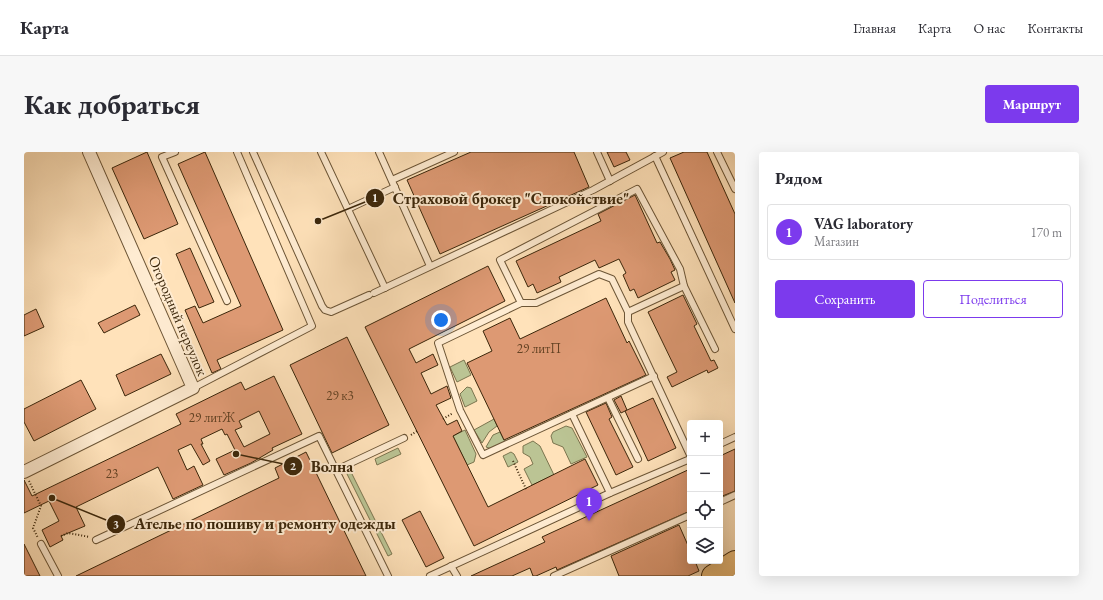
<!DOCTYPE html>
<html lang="ru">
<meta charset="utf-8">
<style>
body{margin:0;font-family:"EB Garamond",serif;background:#f7f7f7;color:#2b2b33}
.controls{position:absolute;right:12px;bottom:12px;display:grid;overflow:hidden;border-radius:4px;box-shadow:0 4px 16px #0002}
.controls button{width:36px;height:36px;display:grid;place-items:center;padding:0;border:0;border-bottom:1px solid #e1e1e2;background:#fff;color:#2b2b33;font:20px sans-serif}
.you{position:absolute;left:417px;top:168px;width:14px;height:14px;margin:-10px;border:3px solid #fff;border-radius:50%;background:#1a73e8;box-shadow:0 0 0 6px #1a73e833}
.badge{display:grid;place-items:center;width:26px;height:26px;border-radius:50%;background:#7c3aed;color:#fff;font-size:13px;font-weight:700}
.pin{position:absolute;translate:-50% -33px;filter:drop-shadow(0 1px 2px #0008)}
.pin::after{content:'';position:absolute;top:21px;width:14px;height:12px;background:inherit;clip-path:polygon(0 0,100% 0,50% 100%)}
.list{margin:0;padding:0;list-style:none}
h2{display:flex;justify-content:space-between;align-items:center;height:52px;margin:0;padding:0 16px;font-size:17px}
h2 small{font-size:13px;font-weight:400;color:#7c7c81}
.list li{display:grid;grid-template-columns:26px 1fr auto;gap:12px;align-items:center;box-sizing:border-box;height:56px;margin:0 8px 8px;padding:0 8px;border:1px solid #e1e1e2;border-radius:4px}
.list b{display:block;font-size:15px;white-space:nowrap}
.list p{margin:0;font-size:13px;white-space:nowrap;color:#7c7c81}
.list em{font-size:13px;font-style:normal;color:#7c7c81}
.actions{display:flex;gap:8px;padding:12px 16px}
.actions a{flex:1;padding:9px 0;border:1px solid #7c3aed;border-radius:4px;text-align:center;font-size:14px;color:#7c3aed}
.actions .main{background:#7c3aed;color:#fff}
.icon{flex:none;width:22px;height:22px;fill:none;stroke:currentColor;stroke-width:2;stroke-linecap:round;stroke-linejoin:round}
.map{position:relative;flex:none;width:711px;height:424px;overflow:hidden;border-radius:4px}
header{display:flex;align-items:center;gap:24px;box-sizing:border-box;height:56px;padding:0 20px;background:#fff;border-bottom:1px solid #e1e1e2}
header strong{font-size:19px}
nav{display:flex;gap:22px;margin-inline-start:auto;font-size:14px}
.intro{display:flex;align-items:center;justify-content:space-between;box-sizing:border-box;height:96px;padding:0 24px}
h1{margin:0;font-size:28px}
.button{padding:10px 18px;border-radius:4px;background:#7c3aed;color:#fff;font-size:14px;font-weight:700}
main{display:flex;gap:24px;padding:0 24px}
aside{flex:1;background:#fff;border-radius:4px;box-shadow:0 4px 16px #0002}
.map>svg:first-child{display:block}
.green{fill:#bbc494;stroke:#7b754f}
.building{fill:#dd9973;stroke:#3b260a;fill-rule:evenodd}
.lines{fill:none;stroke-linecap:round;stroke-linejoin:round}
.service-casing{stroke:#6c5536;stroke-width:8}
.minor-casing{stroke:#6c5536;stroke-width:14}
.motorway-casing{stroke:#3b260a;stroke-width:24}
.path{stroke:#3b260a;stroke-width:2;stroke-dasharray:1 2;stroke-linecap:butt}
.service{stroke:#ffecd2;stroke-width:6}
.minor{stroke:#ffecd2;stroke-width:12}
.motorway{stroke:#f0c17d;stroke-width:22}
.labels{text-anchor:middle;stroke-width:4;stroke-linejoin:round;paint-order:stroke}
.number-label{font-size:13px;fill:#644324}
.street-label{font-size:15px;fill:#3b260a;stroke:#ffecd2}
.leader{fill:none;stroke:#3b260a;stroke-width:1.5}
.callout-dot{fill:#3b260a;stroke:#ffecd2;stroke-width:1.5}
.mark-label{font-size:12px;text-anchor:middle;font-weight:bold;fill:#fff}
.callout-label{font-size:16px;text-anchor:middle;font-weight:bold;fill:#3b260a;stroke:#ffecd2;stroke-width:4;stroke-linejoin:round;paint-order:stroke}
</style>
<header>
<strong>Карта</strong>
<nav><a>Главная</a><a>Карта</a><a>О нас</a><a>Контакты</a></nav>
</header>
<div class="intro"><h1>Как добраться</h1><a class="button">Маршрут</a></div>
<main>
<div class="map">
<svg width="711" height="424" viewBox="0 0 711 424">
<rect width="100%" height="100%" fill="#ffe2ba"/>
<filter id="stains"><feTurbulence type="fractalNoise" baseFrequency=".005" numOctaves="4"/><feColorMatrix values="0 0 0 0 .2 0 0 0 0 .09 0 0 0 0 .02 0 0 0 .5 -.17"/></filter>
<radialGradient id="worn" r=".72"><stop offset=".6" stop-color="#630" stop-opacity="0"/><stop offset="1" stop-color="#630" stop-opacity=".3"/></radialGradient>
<g class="green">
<path d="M440 208 447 223 433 230 426 215Z"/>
<path d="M443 235 447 236 453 249 441 255 436 242Z"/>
<path d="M470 267 473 274 465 280 458 291 450 278Z"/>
<path d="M542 274 548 276 563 305 547 312 539 295 529 291 527 284 529 280Z"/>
<path d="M441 278 452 302 450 310 443 313 429 284Z"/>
<path d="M476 280 482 292 468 297 462 295 469 283Z"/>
<path d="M509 289 516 294 530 323 508 333 500 317 509 312 506 305 499 301V294Z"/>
<path d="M374 296 377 302 353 313 351 307Z"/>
<path d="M487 300 490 302 494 310 484 315 479 304Z"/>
<path d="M326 318 368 402 364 404 322 320Z"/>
</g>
<g class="building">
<path d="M123 0 154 72 120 87 88 16Z"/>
<path d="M181 0 259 178 193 208 197 217 188 221 161 158 171 154 179 171 217 154 154 12Z"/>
<path d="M447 0H550L565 35 416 102 383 28Z"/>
<path d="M583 0H602L606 8 590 15Z"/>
<path d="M660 0H683L711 62V151L646 6Z"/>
<path d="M611 43 633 91 636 90 646 107 651 118 647 120 651 128 614 146 610 137 606 139 599 123 602 121 595 107 575 116 571 108 535 125 537 130 513 141 509 132 504 135 492 109 577 69 574 62Z"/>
<path d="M166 96 190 150 175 156 152 102Z"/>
<path d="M464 114 481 149 385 197 392 211 409 202 414 213 397 221 407 242 423 234 427 246 412 253 423 273 433 268 438 279 429 284 464 355 561 307 574 333 450 394 341 175Z"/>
<path d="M659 143 673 172 670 174 687 209 690 208 694 216 684 221 683 218 648 235 643 225 653 220 624 160Z"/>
<path d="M582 146 603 191 605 189 622 223 480 288 443 211 468 199 459 179 486 166 496 187Z"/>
<path d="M111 153 116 163 80 181 74 171Z"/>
<path d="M12 157 20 175 0 184V163Z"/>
<path d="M323 185 365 273 308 301 266 213Z"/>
<path d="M137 202 147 222 101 244 92 223Z"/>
<path d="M250 224 278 282 248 296 249 298 227 311 200 323 192 307 211 298 203 282 201 283 198 277 177 287 179 292H177L186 309 179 313 167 292 154 298 163 318 170 314 179 333 149 347 134 315 52 355 61 374 37 384 39 388 26 395 18 378 35 369 25 349 0 361V328L8 344 157 272 152 262 217 230 221 238ZM235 259 246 282 220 295 211 278 218 275 215 269Z"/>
<path d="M57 228 72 257 10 289 0 270V257Z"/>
<path d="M597 244 603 258 597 261 590 248Z"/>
<path d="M629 246 652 296 624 309 601 259Z"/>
<path d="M582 251 588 265 585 267 609 315 592 323 562 260Z"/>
<path d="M711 297V339L696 345V304Z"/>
<path d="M282 300 342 424H52L255 326 251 316Z"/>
<path d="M666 317V359L533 418 532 415 512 424H509L506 416 488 424H447L521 390 518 385Z"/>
<path d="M396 359 420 406 402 415 378 368Z"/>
<path d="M655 373 666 398V409H671L675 419 664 424H595L587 404Z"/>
<path d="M0 392 16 424H0Z"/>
</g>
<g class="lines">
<g class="service-casing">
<g id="service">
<path d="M151 0 138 5 203 149"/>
<path d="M229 0 298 154 301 158 307 160 345 143"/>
<path d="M297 0 361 136"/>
<path d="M355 0 406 114"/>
<path d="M573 0 586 29"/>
<path d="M693 0 711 37"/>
<path d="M631 4 711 177"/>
<path d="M368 28 430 0"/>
<path d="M324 57 371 35"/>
<path d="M350 141 569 38 639 0"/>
<path d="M497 151 476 108 613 37 656 117 660 134 691 197"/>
<path d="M604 160 660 134"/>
<path d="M630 224 459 303 436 258 414 191 497 151H512L575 122 588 127 604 160V170L666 303"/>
<path d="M169 236 288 174 213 0"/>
<path d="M584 246 614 307"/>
<path d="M548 262 586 341"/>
<path d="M696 292 711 285"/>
<path d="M312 318 380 286"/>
<path d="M696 350 711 343"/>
<path d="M72 388 295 284 364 424"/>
<path d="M17 392 34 424"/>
<path d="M427 414 433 424"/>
<path d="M406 424 586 341 666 307"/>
<path d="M530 424 666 363"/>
</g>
</g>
<g class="minor-casing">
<path id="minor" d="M0 320 169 236 65 0"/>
</g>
<g class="motorway-casing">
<path id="motorway" d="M689 424 711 410"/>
</g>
<g class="path">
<path d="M419 267 429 261"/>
<path d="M387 283 393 279"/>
<path d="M489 309 502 337"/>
<path d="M5 329 17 354 9 376 14 386"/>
<path d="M37 384 44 381 66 385"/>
</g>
<use href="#service" class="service"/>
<use href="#minor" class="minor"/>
<use href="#motorway" class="motorway"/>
</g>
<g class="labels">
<g class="number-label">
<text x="515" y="201">29 литП</text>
<text x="316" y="248">29 к3</text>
<text x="188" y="270">29 литЖ</text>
<text x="88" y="326">23</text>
</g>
<g class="street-label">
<text transform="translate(154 164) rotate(67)" y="5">Огородный переулок</text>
</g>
</g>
<path class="leader" d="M294 69L351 46M212 302L269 314M28 346L92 372"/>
<g class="callout-dot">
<circle cx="294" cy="69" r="4"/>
<circle cx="212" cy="302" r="4"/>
<circle cx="28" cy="346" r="4"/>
<circle cx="351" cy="46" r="10"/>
<circle cx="269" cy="314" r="10"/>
<circle cx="92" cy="372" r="10"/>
</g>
<g class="mark-label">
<text x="351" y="50">1</text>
<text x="269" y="318">2</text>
<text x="92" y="376">3</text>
</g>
<g class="callout-label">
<text x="487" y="52">Страховой брокер "Спокойствие"</text>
<text x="308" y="320">Волна</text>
<text x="241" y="377">Ателье по пошиву и ремонту одежды</text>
</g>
<rect width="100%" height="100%" filter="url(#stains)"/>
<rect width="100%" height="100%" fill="url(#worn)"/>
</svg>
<div class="controls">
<button>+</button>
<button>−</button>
<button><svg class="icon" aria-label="locate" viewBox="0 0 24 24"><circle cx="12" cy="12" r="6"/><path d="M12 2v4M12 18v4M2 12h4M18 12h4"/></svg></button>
<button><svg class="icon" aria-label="layers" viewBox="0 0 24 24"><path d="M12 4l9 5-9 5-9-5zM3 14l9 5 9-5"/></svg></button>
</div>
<div class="you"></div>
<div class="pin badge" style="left:565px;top:369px">1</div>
</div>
<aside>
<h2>Рядом<small></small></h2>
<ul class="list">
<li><span class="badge">1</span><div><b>VAG laboratory</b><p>Магазин</p></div><em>170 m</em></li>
</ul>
<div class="actions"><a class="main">Сохранить</a><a>Поделиться</a></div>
</aside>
</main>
